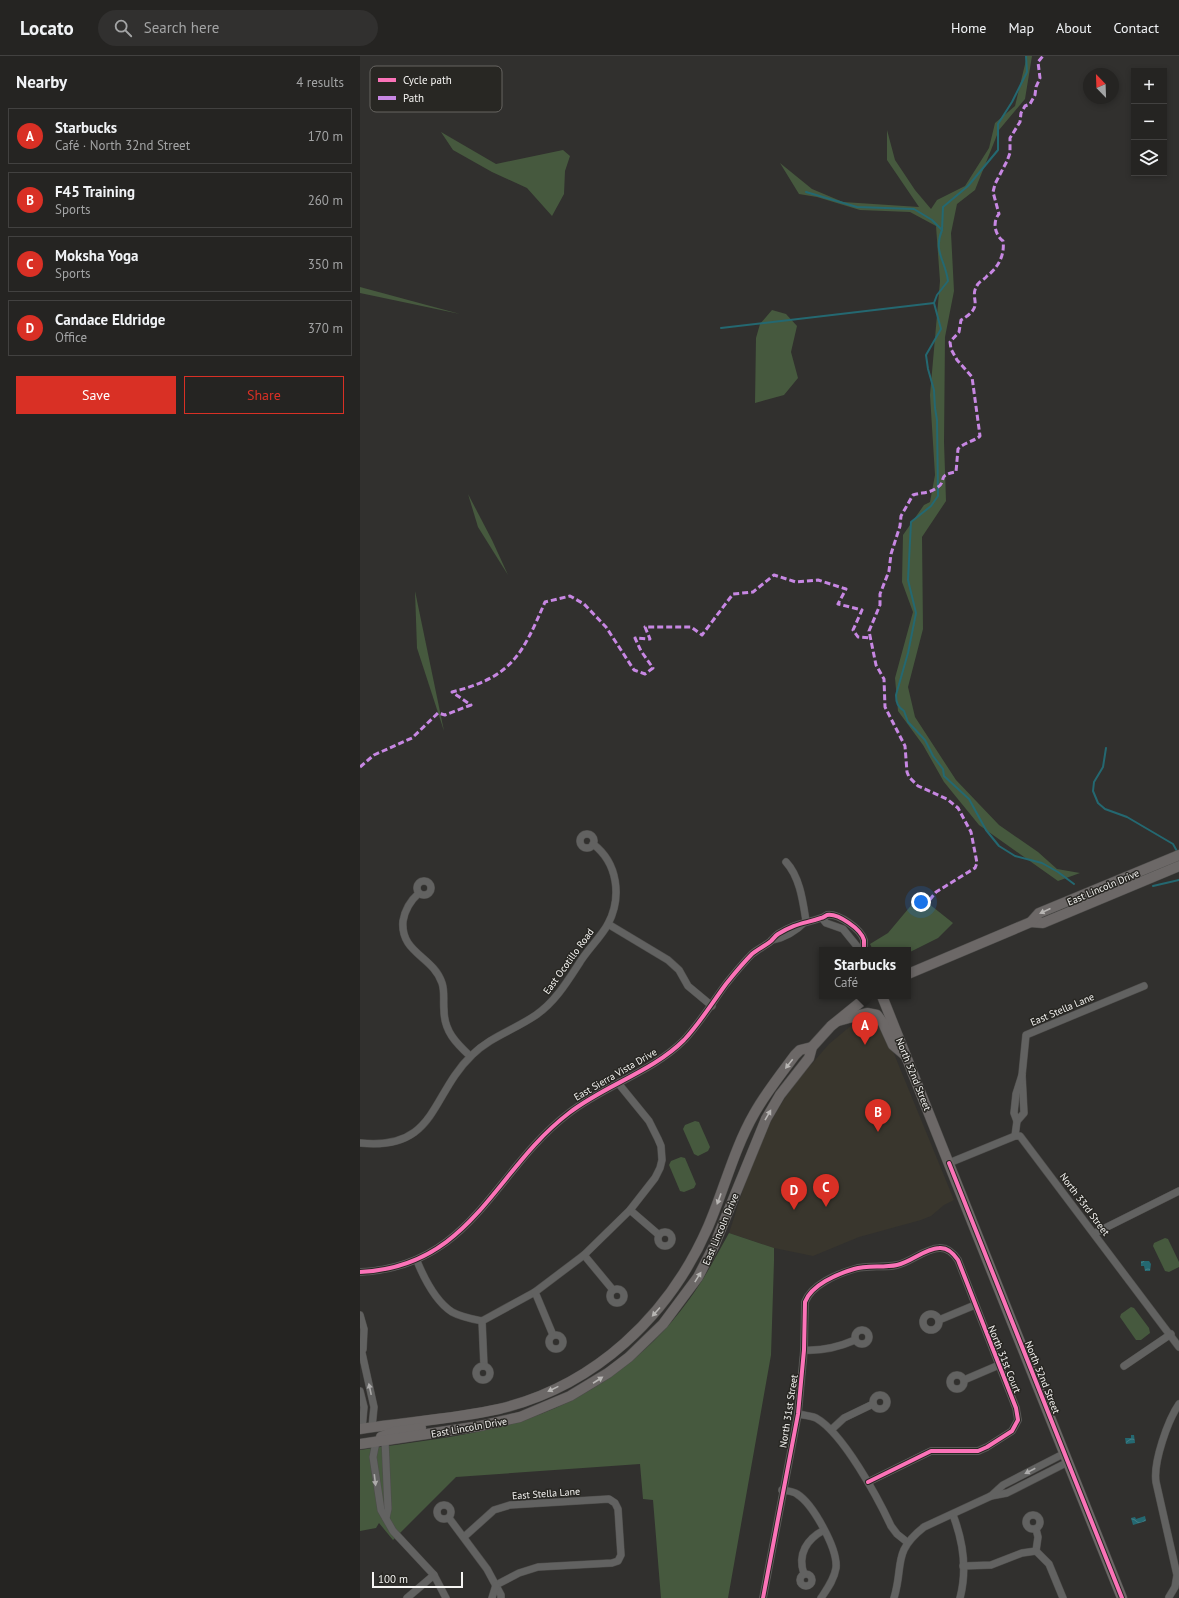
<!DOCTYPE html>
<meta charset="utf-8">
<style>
body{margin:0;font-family:"PT Sans",sans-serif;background:#31302f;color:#f1f3f6}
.controls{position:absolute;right:12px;top:12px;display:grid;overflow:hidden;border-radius:0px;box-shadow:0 2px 6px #0003}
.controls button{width:36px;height:36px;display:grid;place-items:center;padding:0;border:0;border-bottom:1px solid #424140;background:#252422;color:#f1f3f6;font:20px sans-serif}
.compass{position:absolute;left:723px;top:12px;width:36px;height:36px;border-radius:50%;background:#252422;box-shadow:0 2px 6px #0003;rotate:337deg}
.scale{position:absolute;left:12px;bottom:10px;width:91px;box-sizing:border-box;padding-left:4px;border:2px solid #f5f4f2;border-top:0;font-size:11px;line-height:14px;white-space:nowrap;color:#f5f4f2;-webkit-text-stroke:3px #282723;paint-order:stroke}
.you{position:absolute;left:561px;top:846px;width:14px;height:14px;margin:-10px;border:3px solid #fff;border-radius:50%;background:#1a73e8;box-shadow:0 0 0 6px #1a73e833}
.badge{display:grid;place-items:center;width:26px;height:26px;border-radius:50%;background:#d93025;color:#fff;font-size:13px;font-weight:700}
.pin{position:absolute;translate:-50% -33px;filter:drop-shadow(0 1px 2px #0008)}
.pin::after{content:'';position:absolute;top:21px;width:14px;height:12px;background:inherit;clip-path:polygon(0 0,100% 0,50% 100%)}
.popup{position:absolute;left:459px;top:891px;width:92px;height:52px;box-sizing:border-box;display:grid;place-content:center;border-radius:0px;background:#252422;filter:drop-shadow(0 1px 3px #0005);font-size:13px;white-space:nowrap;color:#a3a4a5}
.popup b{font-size:15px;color:#f1f3f6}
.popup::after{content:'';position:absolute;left:50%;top:100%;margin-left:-8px;border:8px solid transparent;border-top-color:#252422}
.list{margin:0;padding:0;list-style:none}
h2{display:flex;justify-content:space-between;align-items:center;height:52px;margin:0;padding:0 16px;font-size:17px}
h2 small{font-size:13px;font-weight:400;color:#a3a4a5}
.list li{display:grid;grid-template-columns:26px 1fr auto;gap:12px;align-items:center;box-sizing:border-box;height:56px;margin:0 8px 8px;padding:0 8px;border:1px solid #424140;border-radius:0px}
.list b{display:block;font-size:15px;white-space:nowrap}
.list p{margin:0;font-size:13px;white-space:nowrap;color:#a3a4a5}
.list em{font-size:13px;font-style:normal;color:#a3a4a5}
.actions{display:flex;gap:8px;padding:12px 16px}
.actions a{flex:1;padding:9px 0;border:1px solid #d93025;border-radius:0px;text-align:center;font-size:14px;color:#d93025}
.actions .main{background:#d93025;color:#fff}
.icon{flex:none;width:22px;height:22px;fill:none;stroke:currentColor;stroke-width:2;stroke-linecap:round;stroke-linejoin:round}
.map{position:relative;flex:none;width:819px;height:1542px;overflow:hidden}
header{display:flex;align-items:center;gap:24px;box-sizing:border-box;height:56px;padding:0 20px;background:#252422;border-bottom:1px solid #424140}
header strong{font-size:19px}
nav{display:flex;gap:22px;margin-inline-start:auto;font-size:14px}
.search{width:280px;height:36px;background:#31302f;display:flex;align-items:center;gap:10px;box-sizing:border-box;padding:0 14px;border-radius:22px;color:#a3a4a5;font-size:15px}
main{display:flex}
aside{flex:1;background:#252422}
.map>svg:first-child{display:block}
.built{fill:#39362d}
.green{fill:#46593e}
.water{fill:url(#water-waves)}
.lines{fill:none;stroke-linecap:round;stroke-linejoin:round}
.stream{stroke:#246871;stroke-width:2}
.street-casing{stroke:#4e4d4b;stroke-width:8}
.secondary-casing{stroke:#4e4d4b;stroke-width:11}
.street{stroke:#626261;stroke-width:7}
.secondary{stroke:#6c6867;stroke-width:10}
.quiet{stroke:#c787e3;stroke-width:3;stroke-dasharray:6 3;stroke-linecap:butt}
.cycleway-casing{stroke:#282723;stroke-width:6}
.cycleway{stroke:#fb73b8;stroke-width:4}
.oneway{fill:#b7b5b3}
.oneway2{fill:#acabaa}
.labels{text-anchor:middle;stroke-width:3;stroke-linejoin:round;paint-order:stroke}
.street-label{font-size:10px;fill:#f5f4f2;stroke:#282723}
.key{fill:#282723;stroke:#666461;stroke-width:1}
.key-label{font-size:11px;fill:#f5f4f2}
</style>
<header>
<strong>Locato</strong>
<div class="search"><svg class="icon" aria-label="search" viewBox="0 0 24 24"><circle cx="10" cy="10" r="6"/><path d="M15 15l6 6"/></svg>Search here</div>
<nav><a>Home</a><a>Map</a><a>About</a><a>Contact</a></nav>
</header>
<main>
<aside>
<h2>Nearby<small>4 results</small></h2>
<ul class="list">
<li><span class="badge">A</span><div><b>Starbucks</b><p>Café · North 32nd Street</p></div><em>170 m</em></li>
<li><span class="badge">B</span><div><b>F45 Training</b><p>Sports</p></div><em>260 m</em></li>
<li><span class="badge">C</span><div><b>Moksha Yoga</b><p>Sports</p></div><em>350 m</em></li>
<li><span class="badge">D</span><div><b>Candace Eldridge</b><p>Office</p></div><em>370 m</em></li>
</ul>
<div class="actions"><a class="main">Save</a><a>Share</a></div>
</aside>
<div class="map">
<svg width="819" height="1542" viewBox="0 0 819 1542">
<defs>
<pattern id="water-waves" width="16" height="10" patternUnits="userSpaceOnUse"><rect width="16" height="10" fill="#246871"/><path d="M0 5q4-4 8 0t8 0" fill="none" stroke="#447e86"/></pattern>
</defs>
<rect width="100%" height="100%" fill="#31302e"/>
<path class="built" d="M504 959 521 966 594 1144 584 1149 571 1160 561 1164 499 1181 453 1200 414 1192 369 1177 395 1097 406 1073 423 1045 437 1025 469 988Z"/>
<g class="green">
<path d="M667 0H672L665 43 639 74 615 134 597 148 591 177 594 235 585 281 584 386 586 445 562 481 563 573 548 631 555 661 596 724 639 769 678 796 697 813 720 817 698 825 619 769 584 726 563 689 538 655 535 622 553 556 542 526 543 479 564 449 570 446 575 419 570 339 580 225 576 170 550 156 500 154 457 141 439 138 420 107 452 133 483 146 559 151 527 104V74L535 104 555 134 571 153 577 144 605 130 629 92 635 67 655 50Z"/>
<path d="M81 76 136 108 203 94 210 100 205 115 204 138 192 160 167 132 132 116 93 94Z"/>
<path d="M0 231 100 258 0 237Z"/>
<path d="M412 254 426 258 437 270 431 296 438 322 424 339 395 347 396 282 400 268Z"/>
<path d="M108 438 132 484 148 519 118 471Z"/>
<path d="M55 535 84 675 57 592Z"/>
<path d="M559 840 593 867 578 882 548 897V894H513L510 888 528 877Z"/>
<path d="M335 1065 339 1066 350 1091 348 1095 338 1100 334 1098 323 1073 325 1069Z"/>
<path d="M321 1101 325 1102 336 1128 334 1132 324 1136 320 1135 309 1109 311 1105Z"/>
<path d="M369 1177 414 1192V1205L411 1299 368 1542H301L293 1444 283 1443 280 1408 96 1421 33 1484 19 1467 16 1472 0 1475V1394C52 1386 107 1381 158 1366 226 1345 287 1302 328 1245 344 1224 356 1200 369 1177Z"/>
<path d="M805 1182 808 1183 819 1206V1211L809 1216 805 1215 793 1190 794 1187Z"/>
<path d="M771 1251 774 1252 789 1272 790 1277 781 1284H776L760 1261 761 1258Z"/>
</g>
<g class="water">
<path d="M781 1205H789L791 1208 790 1215H785L784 1210H781Z"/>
<path d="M771 1379H774L775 1387 766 1388 765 1382H771Z"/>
<path d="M785 1460 786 1465 773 1469 771 1462 775 1461 776 1463Z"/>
</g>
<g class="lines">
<g class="stream">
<path d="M446 136 497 151 554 153 572 164 582 174C573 196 585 203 588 225L577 239 574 247 581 273 566 299 568 313 574 334 575 352 577 364 578 440 571 450 551 466 548 524 556 557 548 597 536 639C536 647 538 651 544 655L548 666 565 684 573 700 583 713 584 720 609 743 626 774 639 790 655 800 682 807 698 816 714 828"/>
<path d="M582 174 583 151 608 130 638 94V68L652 46 667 16 666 0"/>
<path d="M361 272 574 247"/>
<path d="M746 692 743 711 734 726 733 735 738 747 745 753 767 761 813 788 818 797"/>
<path d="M793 830 819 824"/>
</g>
<g class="street-casing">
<g id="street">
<circle cx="227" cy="785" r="7"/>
<path d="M426 806C440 821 443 846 446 865"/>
<circle cx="64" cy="832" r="7"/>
<path d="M59 837C50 845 45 853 43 865 40 897 73 900 82 927 85 936 83 945 84 954 84 975 96 987 110 1000"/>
<path d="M462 862 466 867 483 873 500 894"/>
<path d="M248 868 308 904 319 914 328 930 352 950"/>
<path d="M412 884C425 882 437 874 446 865"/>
<path d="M657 1065 664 1057 662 1019 666 979 784 930"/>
<path d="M655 1080 657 1065 654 1057 656 1038 662 1019"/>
<path d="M0 1087C77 1095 70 1039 112 999 130 981 154 974 176 959 195 946 207 926 220 906 228 893 241 881 248 868 262 841 258 807 233 788"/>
<path d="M589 1107 655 1080H660L819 1291"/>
<path d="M270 1154 299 1179"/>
<circle cx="305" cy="1183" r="7"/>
<path d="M735 1177 819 1135"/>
<path d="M224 1199 253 1234"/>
<path d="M57 1205C64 1222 75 1245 92 1256 101 1261 112 1263 122 1265L175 1236 224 1199 270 1154 295 1122 300 1112 302 1104 301 1090 298 1083 289 1065 258 1027"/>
<path d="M0 1216C112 1211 134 1114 209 1057 245 1029 292 1016 324 984 340 967 352 947 366 928 374 918 383 907 392 898 398 893 405 890 411 885 414 882 415 880 418 878 436 867 443 868 461 862 463 862 465 860 467 859 478 857 501 873 504 884 504 887 504 891 504 894"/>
<circle cx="257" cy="1240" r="7"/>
<path d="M175 1236 193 1279"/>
<circle cx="571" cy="1266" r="8"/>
<path d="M0 1259 4 1273 3 1293"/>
<path d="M579 1264 615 1249"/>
<path d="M122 1265 124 1310"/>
<circle cx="502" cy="1281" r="7"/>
<circle cx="196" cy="1286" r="7"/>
<path d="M0 1288 14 1351 12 1371"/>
<path d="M444 1294C462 1295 479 1291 495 1284"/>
<circle cx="123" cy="1317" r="7"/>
<path d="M764 1310 811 1278"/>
<circle cx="597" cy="1326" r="7"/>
<path d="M604 1324 639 1309"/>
<path d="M0 1335 4 1351 2 1373"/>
<circle cx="520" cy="1346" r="7"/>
<path d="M438 1358C443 1359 451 1360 456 1362 483 1377 518 1442 531 1470L537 1478 547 1486"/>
<path d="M471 1374 484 1362 513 1348"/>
<path d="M25 1384 28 1453 26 1462"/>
<path d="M16 1386 13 1401 21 1454 33 1475 74 1519 86 1542"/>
<path d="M422 1434C427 1435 433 1435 437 1438 453 1448 478 1493 476 1512 474 1524 467 1533 461 1542"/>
<path d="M631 1440 647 1437 708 1406"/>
<circle cx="84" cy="1456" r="7"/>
<circle cx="673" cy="1466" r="7"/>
<path d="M593 1459C603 1485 607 1515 600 1542"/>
<path d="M89 1462 127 1513 141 1539V1542"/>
<path d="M676 1473 678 1481 676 1495"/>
<path d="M104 1481 134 1454 150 1449 249 1443 255 1447 258 1453 261 1499 258 1505 252 1507 178 1511 159 1517 136 1529"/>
<path d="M676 1495 689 1508 703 1542"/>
<path d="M603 1510 631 1509 662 1497 676 1495"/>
<circle cx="446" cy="1524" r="6"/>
<path d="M444 1518C437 1498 447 1483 464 1474"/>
<path d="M809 1541 815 1531 817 1519 796 1426C793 1406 808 1364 819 1348"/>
<path d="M47 1542 74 1519"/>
<path d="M132 1542 136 1529"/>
<path d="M403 1542 438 1358 444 1294 445 1246C451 1229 477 1218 494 1213 507 1209 523 1212 537 1209 551 1206 564 1193 579 1192 588 1191 594 1198 598 1204L656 1352 658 1364 652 1375 627 1391 618 1395H571L508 1426"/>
<path d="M534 1542C544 1509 532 1496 564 1471L631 1440 643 1429 705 1397"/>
</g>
</g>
<g class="secondary-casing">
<g id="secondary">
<path d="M671 866 683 867 819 810"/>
<path d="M548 918 671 866 679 857 819 799"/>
<path d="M522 940 762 1542"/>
<path d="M478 965 507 957 517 959 523 967 533 989 546 1000"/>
<path d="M0 1373C46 1366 94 1363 139 1353 235 1330 309 1260 348 1171 364 1134 374 1093 394 1058 405 1038 421 1018 435 999L440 994 452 991"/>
<path d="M21 1381 34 1376 61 1372"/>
<path d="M0 1388 120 1370 160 1361 210 1340 248 1317 269 1301 303 1268 338 1221 354 1190 406 1063 420 1039 449 1002 452 991 471 970 508 940"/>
</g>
</g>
<use href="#street" class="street"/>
<use href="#secondary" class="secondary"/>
<g class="quiet">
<path d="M0 711 14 699 52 682 78 657 85 659 111 649 92 636C152 621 162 599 185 546L210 540 224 548 246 571 274 614 285 618 293 612 281 595 275 582 290 583 285 571H331L342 579 373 538 393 536 414 519 436 526 458 524 486 533 478 548 502 554 493 574 498 581 511 582"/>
<path d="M564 851 576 836 615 812 617 807 611 776 598 752 587 743 558 730 549 721 547 716 545 690 525 651 524 623 516 609 509 575 520 549V538L529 515 531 498 540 470 541 460 553 439C562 436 569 438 578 431 587 425 576 419 596 416L598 393C605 386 613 386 620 380L612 321 597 304 591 293 590 286 599 276 601 264C627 249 607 243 618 228 620 225 625 223 627 220 638 212 645 199 643 185 635 179 632 166 639 158L633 136 635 128 647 105 650 97V82L660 66 661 57 665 50 670 48 675 39 676 31 680 22 678 6 683 0"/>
</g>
<g class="cycleway-casing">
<g id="cycleway">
<path d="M589 1107 762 1542"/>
<path d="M0 1216C112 1211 134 1114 209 1057 245 1029 292 1016 324 984 340 967 352 947 366 928 374 918 383 907 392 898 398 893 405 890 411 885 414 882 415 880 418 878 436 867 443 868 461 862 463 862 465 860 467 859 478 857 501 873 504 884 504 887 504 891 504 894"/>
<path d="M403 1542 438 1358 444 1294 445 1246C451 1229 477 1218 494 1213 507 1209 523 1212 537 1209 551 1206 564 1193 579 1192 588 1191 594 1198 598 1204L656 1352 658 1364 652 1375 627 1391 618 1395H571L508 1426"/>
</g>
</g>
<use href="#cycleway" class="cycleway"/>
</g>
<defs><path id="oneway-solid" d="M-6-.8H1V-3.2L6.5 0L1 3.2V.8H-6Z"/></defs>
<g class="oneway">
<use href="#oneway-solid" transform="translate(685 855) rotate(156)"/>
<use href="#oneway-solid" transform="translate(429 1008) rotate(128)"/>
<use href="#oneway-solid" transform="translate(408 1059) rotate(-60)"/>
<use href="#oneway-solid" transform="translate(359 1143) rotate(110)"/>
<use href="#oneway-solid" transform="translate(338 1221) rotate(-58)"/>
<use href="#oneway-solid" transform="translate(296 1256) rotate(132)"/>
<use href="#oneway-solid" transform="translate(238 1324) rotate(-33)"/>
<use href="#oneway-solid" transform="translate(193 1333) rotate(154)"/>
</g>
<g class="oneway2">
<use href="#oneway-solid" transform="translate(10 1333) rotate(-102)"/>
<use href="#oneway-solid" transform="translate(670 1415) rotate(153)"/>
<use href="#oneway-solid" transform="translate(15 1424) rotate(83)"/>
</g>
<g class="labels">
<g class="street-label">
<text transform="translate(743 831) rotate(-23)" y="4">East Lincoln Drive</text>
<text transform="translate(208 905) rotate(-54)" y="4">East Ocotillo Road</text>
<text transform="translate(702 953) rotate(-23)" y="4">East Stella Lane</text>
<text transform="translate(255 1018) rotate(-30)" y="4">East Sierra Vista Drive</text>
<text transform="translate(554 1018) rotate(68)" y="4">North 32nd Street</text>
<text transform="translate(725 1148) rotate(53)" y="4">North 33rd Street</text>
<text transform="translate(360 1173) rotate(-67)" y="4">East Lincoln Drive</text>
<text transform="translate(645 1303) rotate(68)" y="4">North 31st Court</text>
<text transform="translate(683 1321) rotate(68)" y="4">North 32nd Street</text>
<text transform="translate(428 1355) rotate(-81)" y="4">North 31st Street</text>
<text transform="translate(109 1371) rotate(-10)" y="4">East Lincoln Drive</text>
<text transform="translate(186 1437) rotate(-4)" y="4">East Stella Lane</text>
</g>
</g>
<rect x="10" y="10" width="132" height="46" rx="6" class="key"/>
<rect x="18" y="22" width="18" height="4" fill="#fb73b8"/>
<rect x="18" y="40" width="18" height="4" fill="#c787e3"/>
<g class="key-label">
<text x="43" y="28">Cycle path</text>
<text x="43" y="46">Path</text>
</g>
</svg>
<div class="controls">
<button>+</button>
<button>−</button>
<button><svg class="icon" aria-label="layers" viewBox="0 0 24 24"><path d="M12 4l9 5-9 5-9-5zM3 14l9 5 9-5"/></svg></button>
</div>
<svg class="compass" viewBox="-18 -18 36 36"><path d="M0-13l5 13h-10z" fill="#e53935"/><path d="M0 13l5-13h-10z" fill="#a3a4a5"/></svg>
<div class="scale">100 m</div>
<div class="you"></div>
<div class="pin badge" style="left:505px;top:989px">A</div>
<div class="popup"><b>Starbucks</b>Café</div>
<div class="pin badge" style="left:518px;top:1076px">B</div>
<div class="pin badge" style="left:466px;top:1151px">C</div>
<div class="pin badge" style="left:434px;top:1154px">D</div>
</div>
</main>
